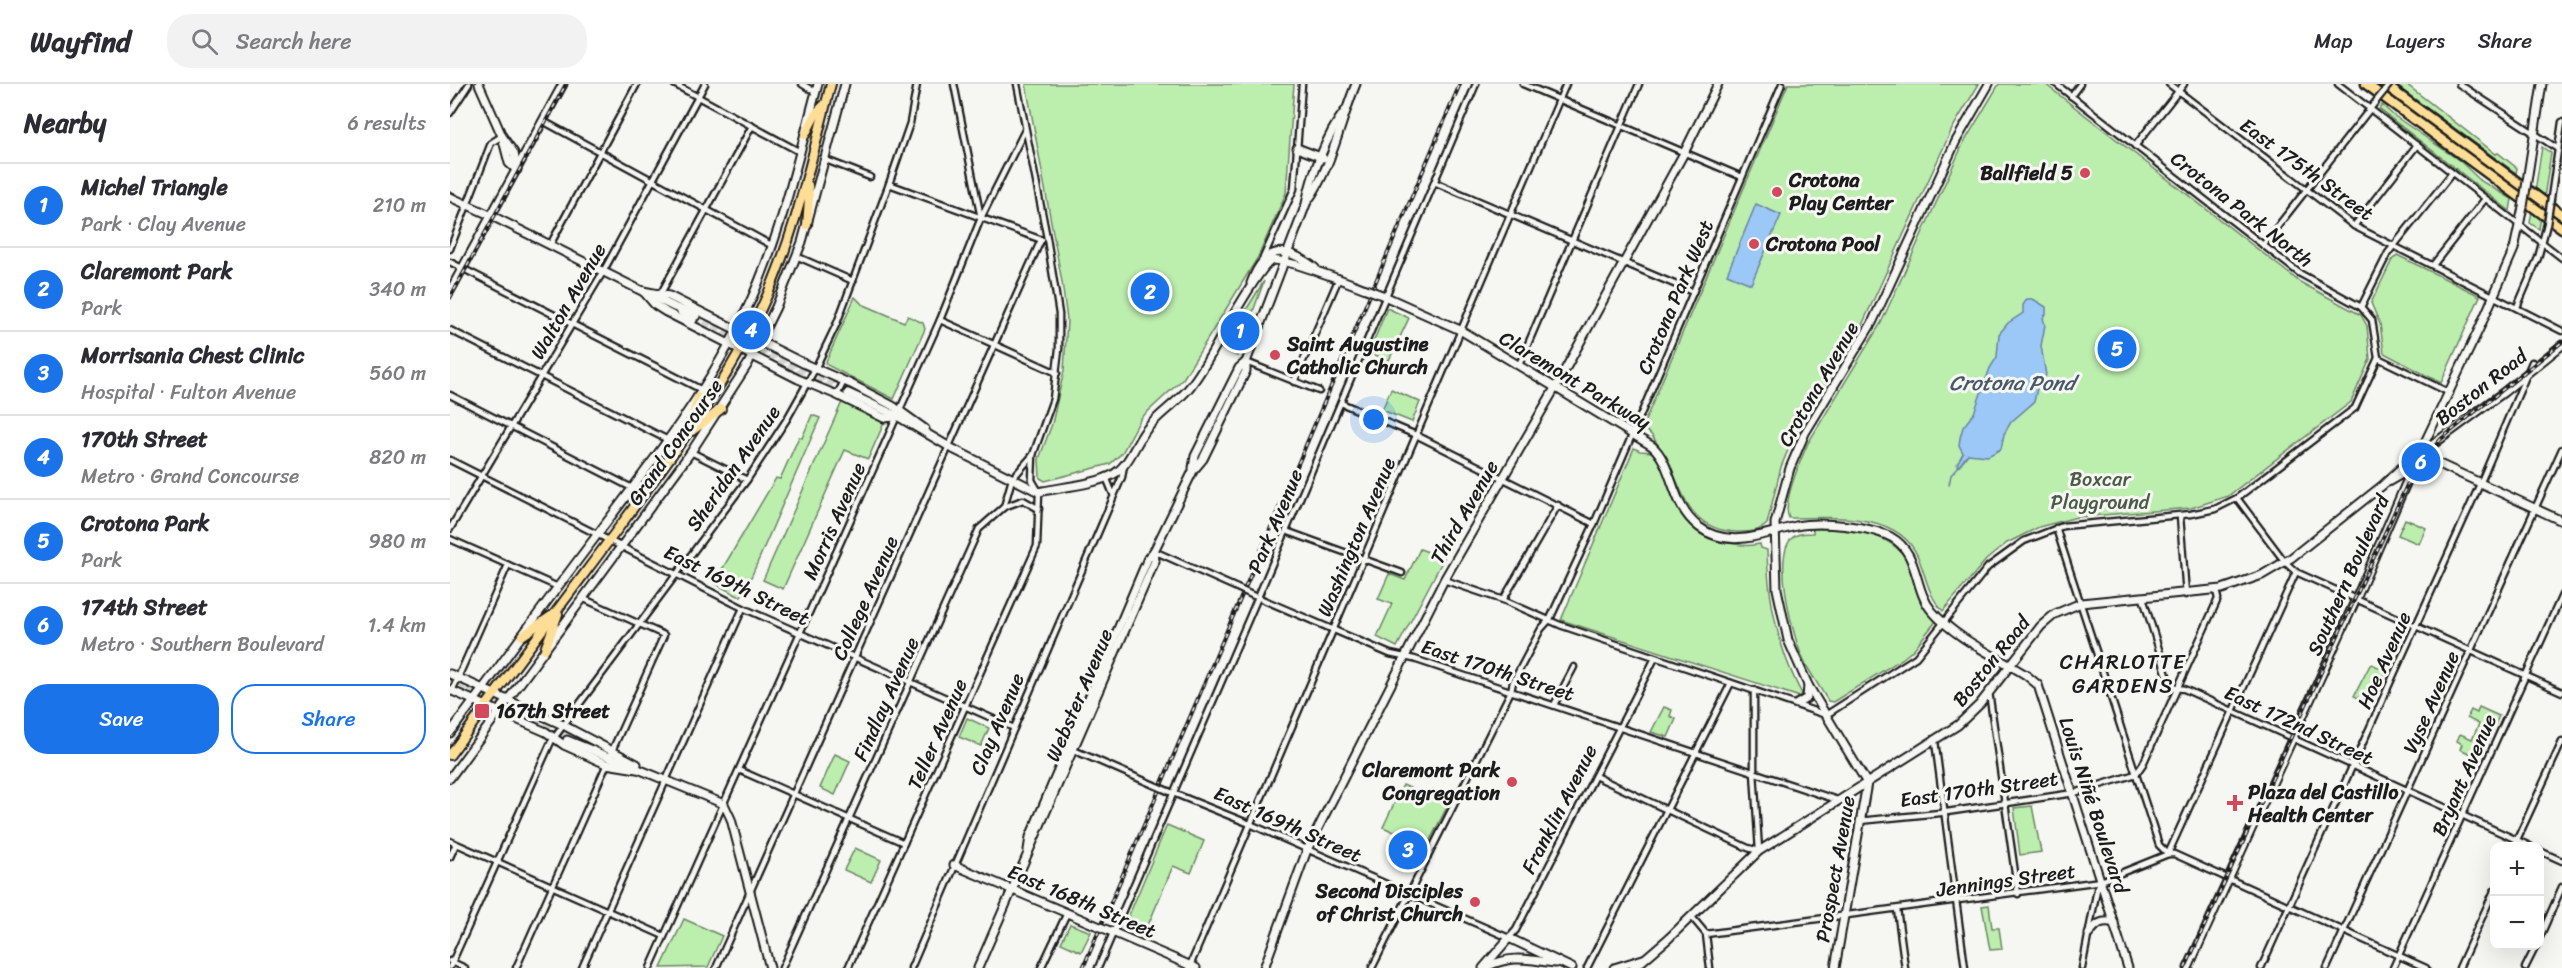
<!DOCTYPE html>
<meta charset="utf-8">
<style>
body{margin:0;font-family:Sriracha,sans-serif;background:#f2f2f3;color:#2b2b33}
.controls{position:absolute;right:18px;bottom:18px;display:grid;overflow:hidden;border-radius:12px;box-shadow:0 6px 24px #0002}
.controls button{width:54px;height:54px;display:grid;place-items:center;padding:0;border:0;border-bottom:2px solid #e1e1e2;background:#fff;color:#2b2b33;font:30px sans-serif}
.you{position:absolute;left:924px;top:336px;width:21px;height:21px;margin:-15px;border:4px solid #fff;border-radius:50%;background:#1a73e8;box-shadow:0 0 0 9px #1a73e833}
.badge{display:grid;place-items:center;width:39px;height:39px;border-radius:50%;background:#1a73e8;color:#fff;font-size:20px;font-weight:700}
.pin{position:absolute;translate:-50% -50%;border:3px solid #fff;box-shadow:0 2px 6px #0006}
.list{margin:0;padding:0;list-style:none}
h2{display:flex;justify-content:space-between;align-items:center;height:78px;margin:0;padding:0 24px;font-size:26px}
h2 small{font-size:20px;font-weight:400;color:#7c7c81}
.list li{display:grid;grid-template-columns:39px 1fr auto;gap:18px;align-items:center;box-sizing:border-box;height:84px;padding:0 24px;border-top:2px solid #e1e1e2}
.list b{display:block;font-size:22px;white-space:nowrap}
.list p{margin:0;font-size:20px;white-space:nowrap;color:#7c7c81}
.list em{font-size:20px;font-style:normal;color:#7c7c81}
.actions{display:flex;gap:12px;padding:18px 24px}
.actions a{flex:1;padding:14px 0;border:2px solid #1a73e8;border-radius:24px;text-align:center;font-size:21px;color:#1a73e8}
.actions .main{background:#1a73e8;color:#fff}
.icon{flex:none;width:33px;height:33px;fill:none;stroke:currentColor;stroke-width:2;stroke-linecap:round;stroke-linejoin:round}
.map{position:relative;flex:none;width:2112px;height:884px;overflow:hidden}
header{display:flex;align-items:center;gap:36px;box-sizing:border-box;height:84px;padding:0 30px;background:#fff;border-bottom:2px solid #e1e1e2}
header strong{font-size:28px}
nav{display:flex;gap:33px;margin-inline-start:auto;font-size:21px}
.search{width:420px;height:54px;background:#f2f2f3;display:flex;align-items:center;gap:15px;box-sizing:border-box;padding:0 21px;border-radius:24px;color:#7c7c81;font-size:22px}
main{display:flex}
aside{flex:1;background:#fff}
.map>svg:first-child{display:block}
.green{fill:#bceeae;stroke:#6c8565;stroke-width:1.5}
.water{fill:#9bc8f6;stroke:#68839f;stroke-width:1.5}
.lines{fill:none;stroke-linecap:round;stroke-linejoin:round}
.stream{stroke:#68839f;stroke-width:1.5}
.secondary-tunnel{stroke:#d5d5d2;stroke-width:7;stroke-dasharray:7 3.5;stroke-linecap:butt}
.street-casing{stroke:#1c1c1c;stroke-width:9}
.secondary-casing{stroke:#1c1c1c;stroke-width:11}
.primary-casing{stroke:#1c1c1c;stroke-width:12}
.highway-casing{stroke:#1c1c1c;stroke-width:13}
.street{stroke:#f6f6f2;stroke-width:4.5}
.secondary{stroke:#f6f6f2;stroke-width:7}
.primary{stroke:#fede96;stroke-width:8}
.highway{stroke:#fede96;stroke-width:8}
.rail-casing{stroke:#1c1c1c;stroke-width:4}
.rail{stroke:#f6f6f2;stroke-width:1.5;stroke-dasharray:4.5;stroke-linecap:butt}
.street-bridge-casing{stroke:#1c1c1c;stroke-width:9;stroke-linecap:butt}
.secondary-bridge-casing{stroke:#1c1c1c;stroke-width:11;stroke-linecap:butt}
.street-bridge{stroke:#f6f6f2;stroke-width:4.5}
.secondary-bridge{stroke:#f6f6f2;stroke-width:7}
.poi-dot{fill:#d1495b;stroke:#f6f6f2;stroke-width:2}
.labels{text-anchor:middle;stroke-width:6;stroke-linejoin:round;paint-order:stroke}
.street-label{font-size:20px;fill:#1c1c1c;stroke:#f6f6f2}
.poi-label{font-size:20px;font-weight:bold;fill:#1c1c1c;stroke:#f6f6f2;text-anchor:start}
.park-label{font-size:20px;fill:#4c5b48;stroke:#f6f6f2}
.water-label{font-size:21px;font-style:italic;fill:#485868;stroke:#f6f6f2}
.neighbourhood-label{font-size:21px;letter-spacing:1.5px;fill:#1c1c1c;stroke:#f6f6f2}
</style>
<header>
<strong>Wayfind</strong>
<div class="search"><svg class="icon" aria-label="search" viewBox="0 0 24 24"><circle cx="10" cy="10" r="6"/><path d="M15 15l6 6"/></svg>Search here</div>
<nav><a>Map</a><a>Layers</a><a>Share</a></nav>
</header>
<main>
<aside>
<h2>Nearby<small>6 results</small></h2>
<ul class="list">
<li><span class="badge">1</span><div><b>Michel Triangle</b><p>Park · Clay Avenue</p></div><em>210 m</em></li>
<li><span class="badge">2</span><div><b>Claremont Park</b><p>Park</p></div><em>340 m</em></li>
<li><span class="badge">3</span><div><b>Morrisania Chest Clinic</b><p>Hospital · Fulton Avenue</p></div><em>560 m</em></li>
<li><span class="badge">4</span><div><b>170th Street</b><p>Metro · Grand Concourse</p></div><em>820 m</em></li>
<li><span class="badge">5</span><div><b>Crotona Park</b><p>Park</p></div><em>980 m</em></li>
<li><span class="badge">6</span><div><b>174th Street</b><p>Metro · Southern Boulevard</p></div><em>1.4 km</em></li>
</ul>
<div class="actions"><a class="main">Save</a><a>Share</a></div>
</aside>
<div class="map">
<svg width="2112" height="884" viewBox="0 0 2112 884">
<rect width="100%" height="100%" fill="#f6f6f2"/>
<filter id="ink" filterUnits="userSpaceOnUse"><feTurbulence type="fractalNoise" baseFrequency=".0167" numOctaves="2"/><feDisplacementMap in="SourceGraphic" scale="12" xChannelSelector="R" yChannelSelector="G"/><feConvolveMatrix kernelMatrix="1 2 1 2 8 2 1 2 1" color-interpolation-filters="sRGB"/></filter>
<g filter="url(#ink)">
<g class="green">
<path d="M576 0H844L836 109 808 173 733 295 691 334 672 369 660 380 595 397 590 394 589 375 602 340 614 287 617 236 612 198Z"/>
<path d="M1338 0H1529L1502 45 1412 241 1345 349 1331 383 1317 440C1309 448 1299 448 1287 448 1231 446 1234 397 1208 361 1204 354 1200 347 1192 344Z"/>
<path d="M1549 0H1595L1850 198 1911 231 1917 242 1920 275 1901 318 1778 412 1741 424 1627 433 1589 443 1557 459 1536 476 1493 527C1478 512 1476 492 1468 473 1448 426 1379 434 1339 434 1331 420 1351 375 1358 359L1431 239 1513 60Z"/>
<path d="M1949 0H1956L2046 70 2048 69 2067 84 2066 89 1947 2Z"/>
<path d="M1932 21 1943 31 2010 77 2031 97 2062 115 2060 127 1929 25Z"/>
<path d="M2092 63 2101 69 2089 145 2080 139Z"/>
<path d="M1947 171 2030 212 1991 299 1934 269 1930 240 1921 219 1942 176Z"/>
<path d="M814 197 787 272 772 265Z"/>
<path d="M405 213 412 220 454 238 458 232 473 239 475 245 444 315 375 280Z"/>
<path d="M937 224 959 234 939 276 919 269Z"/>
<path d="M941 305 970 318 962 338 932 326Z"/>
<path d="M392 318 434 339 418 375 395 366 333 505 313 496Z"/>
<path d="M362 331 370 334 299 498 291 512H288L264 499 326 394 330 395 349 353 352 354Z"/>
<path d="M1184 364 1190 367 1204 368C1230 406 1216 444 1274 457 1287 461 1297 463 1310 460L1311 464 1317 466C1318 518 1328 565 1352 610L1350 613 1111 536Z"/>
<path d="M1955 435 1976 444 1969 460 1948 451Z"/>
<path d="M1363 445C1401 444 1448 447 1462 487 1468 506 1471 522 1487 536L1463 566 1452 575 1383 618 1378 617C1371 605 1363 593 1356 581 1343 558 1323 474 1341 455 1347 449 1355 449 1363 449Z"/>
<path d="M970 465 994 474 947 563 927 553 942 520 928 515 939 490 955 496Z"/>
<path d="M1922 580 1936 587 1921 620 1904 612 1920 581Z"/>
<path d="M1214 623 1222 626 1220 632 1226 635 1218 653 1201 648Z"/>
<path d="M2029 623 2049 632 2030 674 2010 665 2012 660 2007 657 2010 650 2022 655 2029 640 2017 634 2021 626 2027 629Z"/>
<path d="M517 634 539 644 531 662 509 653Z"/>
<path d="M385 670 400 677 385 711 370 704Z"/>
<path d="M953 701 998 721 977 762 933 743Z"/>
<path d="M1582 722 1591 768 1570 771 1564 724Z"/>
<path d="M717 741 754 757 741 789 723 782 694 851 674 843Z"/>
<path d="M405 764 431 776 421 798 394 786Z"/>
<path d="M1539 821 1542 844H1549L1552 865 1540 866 1532 822Z"/>
<path d="M234 835 272 852 258 883 211 884Z"/>
<path d="M620 840 641 848 631 868 611 859Z"/>
</g>
<g class="water">
<path d="M1306 120 1331 131 1301 200 1277 190Z"/>
<path d="M1577 215H1583L1596 223V230L1593 234 1595 241 1591 262 1596 291 1587 304 1584 318 1561 338 1554 350 1551 365 1538 372 1518 370 1509 382 1507 380 1513 369 1509 361 1510 354 1513 343 1524 329 1540 284 1547 273 1549 250 1558 239 1573 229V221Z"/>
</g>
<g class="lines">
<path class="stream" d="M1499 401 1501 391 1509 382"/>
<g class="secondary-tunnel">
<path d="M246 232 356 286 398 304"/>
<path d="M243 236 353 291 398 309"/>
<path d="M0 595 121 652"/>
<path d="M0 601 71 634"/>
<path d="M92 643 117 656"/>
</g>
<g class="street-casing">
<g id="street">
<path d="M224 0 350 68"/>
<path d="M352 0 365 8"/>
<path d="M504 0 531 134"/>
<path d="M1073 0 1292 93"/>
<path d="M1719 0 1904 142 2112 247"/>
<path d="M1888 0 2112 174"/>
<path d="M2009 0 2108 65"/>
<path d="M1621 12 1630 0"/>
<path d="M0 29 19 0"/>
<path d="M93 37 323 162"/>
<path d="M1685 62 1734 0"/>
<path d="M376 76 420 93"/>
<path d="M984 98 1243 208"/>
<path d="M439 100 592 156"/>
<path d="M2101 114 2112 38"/>
<path d="M1904 142 1967 61"/>
<path d="M100 161 187 0"/>
<path d="M1813 161 1927 16"/>
<path d="M0 165 41 59 52 52"/>
<path d="M346 172 403 197"/>
<path d="M813 174 844 105 852 0"/>
<path d="M0 178 252 306"/>
<path d="M1983 181 2035 115"/>
<path d="M210 211 302 42"/>
<path d="M1911 223 1938 169 2002 89"/>
<path d="M2067 223 2088 174 2097 140"/>
<path d="M490 236 607 289"/>
<path d="M0 246 218 356"/>
<path d="M1928 274 2000 309"/>
<path d="M796 278 869 307"/>
<path d="M1069 281 1189 0"/>
<path d="M844 298 889 194"/>
<path d="M0 311 182 404"/>
<path d="M387 311 394 297"/>
<path d="M891 319 966 351 1144 440"/>
<path d="M241 368 297 396"/>
<path d="M0 376 293 524 564 644"/>
<path d="M656 393 663 410"/>
<path d="M1787 414 1835 478 1846 488 2112 608"/>
<path d="M554 423 573 416 589 425"/>
<path d="M1730 432 1736 511"/>
<path d="M1606 444 1709 761 1718 770 1846 488"/>
<path d="M0 445 153 188 255 0"/>
<path d="M836 447 952 489"/>
<path d="M0 455 108 503"/>
<path d="M704 467 787 504"/>
<path d="M994 496 1053 516 1110 541 1376 631 1466 573 1538 483 1574 457 1613 442 1741 430 1765 425 1787 414 1905 324 1928 274 1922 236 1911 223 1849 189 1606 0"/>
<path d="M807 513 940 570 964 575 1390 717"/>
<path d="M132 514 214 551 161 669"/>
<path d="M1693 514 1719 598 1726 604 1734 605 2080 762"/>
<path d="M1053 516 1108 421"/>
<path d="M2 607 58 481"/>
<path d="M1539 608 1568 810"/>
<path d="M1104 621 1124 583"/>
<path d="M1485 657 1515 884"/>
<path d="M621 665 704 701"/>
<path d="M289 686 454 759"/>
<path d="M1145 692 1298 764 1309 767 1304 688V606"/>
<path d="M718 707 800 740 1059 854 1066 846 1205 574"/>
<path d="M1409 737 1490 729 1624 709 1686 690 1693 680 1768 515 1766 506"/>
<path d="M0 757 214 852"/>
<path d="M2064 762 2112 658"/>
<path d="M2090 767 2112 777"/>
<path d="M0 773 6 760"/>
<path d="M1447 825 1455 884"/>
<path d="M1241 832 1256 850 1260 884"/>
<path d="M1256 850 1651 797 1718 770H1724L1976 884"/>
<path d="M2090 853 2112 803"/>
<path d="M0 877 15 884"/>
<path d="M0 883 101 658 297 396 337 335 365 285 387 239 439 100 460 39 467 0"/>
<path d="M66 884 157 680"/>
<path d="M132 884 293 524"/>
<path d="M200 884 490 236 531 134 575 46"/>
<path d="M266 884 591 156"/>
<path d="M332 884 529 445 554 423 562 395 583 371"/>
<path d="M398 884 587 462 589 408 582 396 583 371 603 315 609 265V230L597 154 567 0"/>
<path d="M461 884 672 393 674 381"/>
<path d="M591 884 617 829"/>
<path d="M648 884 808 513 1026 0"/>
<path d="M739 884 1116 0"/>
<path d="M922 884 1061 607 1063 598 1091 545 1100 535 1144 440 1332 0"/>
<path d="M1137 884 1281 599"/>
<path d="M1632 884 1647 805 1651 797"/>
<path d="M1811 884 2030 400 2082 278"/>
<path d="M1877 884 2112 365"/>
<path d="M1943 884 2112 511"/>
<path d="M2009 884 2044 807"/>
<path d="M2075 884 2086 862"/>
</g>
</g>
<g class="secondary-casing">
<g id="secondary">
<path d="M29 0 52 52 59 79 67 86 64 69 52 52"/>
<path d="M847 64 873 74"/>
<path d="M2077 97 2092 0"/>
<path d="M0 113 42 132 224 223 246 232"/>
<path d="M857 118C882 84 890 38 906 0"/>
<path d="M801 199C815 161 835 161 865 184"/>
<path d="M0 207 113 0"/>
<path d="M193 207 219 212 355 280 401 300 443 322 475 345"/>
<path d="M193 207 205 221 216 228 348 295 387 311 434 334 445 333"/>
<path d="M932 211 1010 246 1202 362C1224 381 1220 421 1249 443 1279 466 1316 449 1346 442 1371 437 1419 442 1441 453 1470 469 1463 505 1482 527 1506 555 1546 572 1576 591L1588 601 1678 884"/>
<path d="M231 228 243 236"/>
<path d="M398 309 447 332 503 365 589 408 593 407C613 403 647 400 664 390 680 380 685 360 696 346 708 330 726 320 739 304 757 282 769 254 784 230 790 220 812 182 821 177 831 172 902 200 916 205"/>
<path d="M1970 371 2112 437"/>
<path d="M743 384 745 372 789 284 796 278"/>
<path d="M1938 398 1962 384"/>
<path d="M0 590 113 641 187 680"/>
<path d="M0 606 96 648 114 661 156 680 187 685"/>
<path d="M1347 620 1357 614 1358 601"/>
<path d="M0 649C48 585 95 519 144 455 198 383 256 311 295 229 330 156 347 78 368 0"/>
<path d="M117 656 274 720 281 735 320 884"/>
<path d="M0 694 241 368 298 280 326 223 352 158 395 0"/>
<path d="M578 766 580 753 698 474 704 467 743 387 753 375 796 287V278L856 120C861 92 877 50 895 27"/>
<path d="M504 781 643 840"/>
<path d="M660 847 746 884"/>
<path d="M1639 850C1646 840 1652 835 1664 839"/>
<path d="M1036 883C1065 870 1077 876 1106 879"/>
<path d="M528 884 705 477 704 467"/>
<path d="M814 884 857 766 994 496 1105 304 1234 69 1268 0"/>
<path d="M1033 884 1059 854 1122 884"/>
<path d="M1164 884 1193 875"/>
<path d="M1184 884 1219 854 1309 767 1508 641 1530 620 1591 542 1605 530 1631 519 1772 505 1812 491 1841 474 1933 401 1951 384 2054 308 2112 261"/>
<path d="M1385 884 1417 699 1358 601 1338 556 1327 505 1325 439 1340 384 1355 349 1422 239 1506 57 1539 0"/>
<path d="M1738 884 1906 515 1964 381 2030 243 2064 165 2073 123"/>
</g>
</g>
<g class="primary-casing">
<g id="primary">
<path d="M355 51 367 28 376 19"/>
<path d="M357 141 359 115 358 101"/>
<path d="M239 345 248 313"/>
<path d="M242 347 271 325"/>
<path d="M72 552 101 532"/>
<path d="M95 565 108 530"/>
<path d="M0 671C58 591 117 513 176 434 225 367 276 301 311 225 345 153 361 76 381 0"/>
</g>
</g>
<g class="highway-casing">
<g id="highway">
<path d="M1916 0 2112 144"/>
<path d="M1934 0 2112 131"/>
</g>
</g>
<use href="#street" class="street"/>
<use href="#secondary" class="secondary"/>
<use href="#primary" class="primary"/>
<use href="#highway" class="highway"/>
<g class="rail-casing">
<g id="rail">
<path d="M0 214 116 0"/>
<path d="M633 884 1010 0"/>
<path d="M1735 884 1963 388 1991 355 2112 258"/>
</g>
</g>
<use href="#rail" class="rail"/>
<g class="street-bridge-casing">
<g id="street-bridge">
<path d="M1927 16 1940 0"/>
<path d="M2097 140 2101 114"/>
<path d="M787 504 804 512"/>
<path d="M704 701 718 707"/>
</g>
</g>
<g class="secondary-bridge-casing">
<g id="secondary-bridge">
<path d="M2073 123 2077 97"/>
<path d="M916 205 932 211"/>
<path d="M643 840 660 847"/>
</g>
</g>
<use href="#street-bridge" class="street-bridge"/>
<use href="#secondary-bridge" class="secondary-bridge"/>
</g>
</g>
<g class="poi-dot">
<circle cx="1635" cy="89" r="6"/>
<circle cx="1327" cy="108" r="6"/>
<circle cx="1304" cy="160" r="6"/>
<circle cx="825" cy="271" r="6"/>
<rect x="24" y="619" width="16" height="16" rx="3"/>
<circle cx="1062" cy="698" r="6"/>
<path d="M1782 710h6v6h6v6h-6v6h-6v-6h-6v-6h6z"/>
<circle cx="1025" cy="818" r="6"/>
</g>
<g class="labels">
<g class="street-label">
<text transform="translate(1857 85) rotate(36)" y="7">East 175th Street</text>
<text transform="translate(1792 125) rotate(38)" y="7">Crotona Park North</text>
<text transform="translate(1225 213) rotate(-67)" y="7">Crotona Park West</text>
<text transform="translate(118 217) rotate(-60)" y="7">Walton Avenue</text>
<text transform="translate(1125 296) rotate(31)" y="7">Claremont Parkway</text>
<text transform="translate(1368 300) rotate(-60)" y="7">Crotona Avenue</text>
<text transform="translate(2031 303) rotate(-38)" y="7">Boston Road</text>
<text transform="translate(225 358) rotate(-55)" y="7">Grand Concourse</text>
<text transform="translate(283 384) rotate(-55)" y="7">Sheridan Avenue</text>
<text transform="translate(1014 428) rotate(-60)" y="7">Third Avenue</text>
<text transform="translate(384 437) rotate(-66)" y="7">Morris Avenue</text>
<text transform="translate(825 437) rotate(-67)" y="7">Park Avenue</text>
<text transform="translate(906 453) rotate(-67)" y="7">Washington Avenue</text>
<text transform="translate(1898 491) rotate(-66)" y="7">Southern Boulevard</text>
<text transform="translate(287 501) rotate(26)" y="7">East 169th Street</text>
<text transform="translate(415 514) rotate(-66)" y="7">College Avenue</text>
<text transform="translate(1934 576) rotate(-66)" y="7">Hoe Avenue</text>
<text transform="translate(1541 577) rotate(-51)" y="7">Boston Road</text>
<text transform="translate(1048 586) rotate(18)" y="7">East 170th Street</text>
<text transform="translate(629 611) rotate(-67)" y="7">Webster Avenue</text>
<text transform="translate(436 615) rotate(-66)" y="7">Findlay Avenue</text>
<text transform="translate(1981 618) rotate(-66)" y="7">Vyse Avenue</text>
<text transform="translate(547 640) rotate(-67)" y="7">Clay Avenue</text>
<text transform="translate(1849 641) rotate(25)" y="7">East 172nd Street</text>
<text transform="translate(487 650) rotate(-66)" y="7">Teller Avenue</text>
<text transform="translate(2014 691) rotate(-66)" y="7">Bryant Avenue</text>
<text transform="translate(1529 705) rotate(-8)" y="7">East 170th Street</text>
<text transform="translate(1644 721) rotate(72)" y="7">Louis Niñé Boulevard</text>
<text transform="translate(1109 725) rotate(-63)" y="7">Franklin Avenue</text>
<text transform="translate(838 740) rotate(24)" y="7">East 169th Street</text>
<text transform="translate(1385 785) rotate(-80)" y="7">Prospect Avenue</text>
<text transform="translate(1556 796) rotate(-8)" y="7">Jennings Street</text>
<text transform="translate(632 817) rotate(23)" y="7">East 168th Street</text>
</g>
<g class="poi-label">
<text x="1623" y="96" text-anchor="end">Ballfield 5</text>
<text x="1339" y="103">Crotona<tspan x="1339" dy="23">Play Center</tspan></text>
<text x="1316" y="167">Crotona Pool</text>
<text x="837" y="267">Saint Augustine<tspan x="837" dy="23">Catholic Church</tspan></text>
<text x="46" y="634">167th Street</text>
<text x="1050" y="693" text-anchor="end">Claremont Park<tspan x="1050" dy="23">Congregation</tspan></text>
<text x="1798" y="715">Plaza del Castillo<tspan x="1798" dy="23">Health Center</tspan></text>
<text x="1013" y="814" text-anchor="end">Second Disciples<tspan x="1013" dy="23">of Christ Church</tspan></text>
</g>
<g class="park-label">
<text x="1650" y="402">Boxcar<tspan x="1650" dy="23">Playground</tspan></text>
</g>
<g class="water-label">
<text x="1562" y="306">Crotona Pond</text>
</g>
<g class="neighbourhood-label">
<text x="1673" y="585">CHARLOTTE<tspan x="1673" dy="24">GARDENS</tspan></text>
</g>
</g>
</svg>
<div class="controls">
<button>+</button>
<button>−</button>
</div>
<div class="you"></div>
<div class="pin badge" style="left:790px;top:247px">1</div>
<div class="pin badge" style="left:700px;top:208px">2</div>
<div class="pin badge" style="left:958px;top:766px">3</div>
<div class="pin badge" style="left:301px;top:246px">4</div>
<div class="pin badge" style="left:1667px;top:265px">5</div>
<div class="pin badge" style="left:1971px;top:378px">6</div>
</div>
</main>
